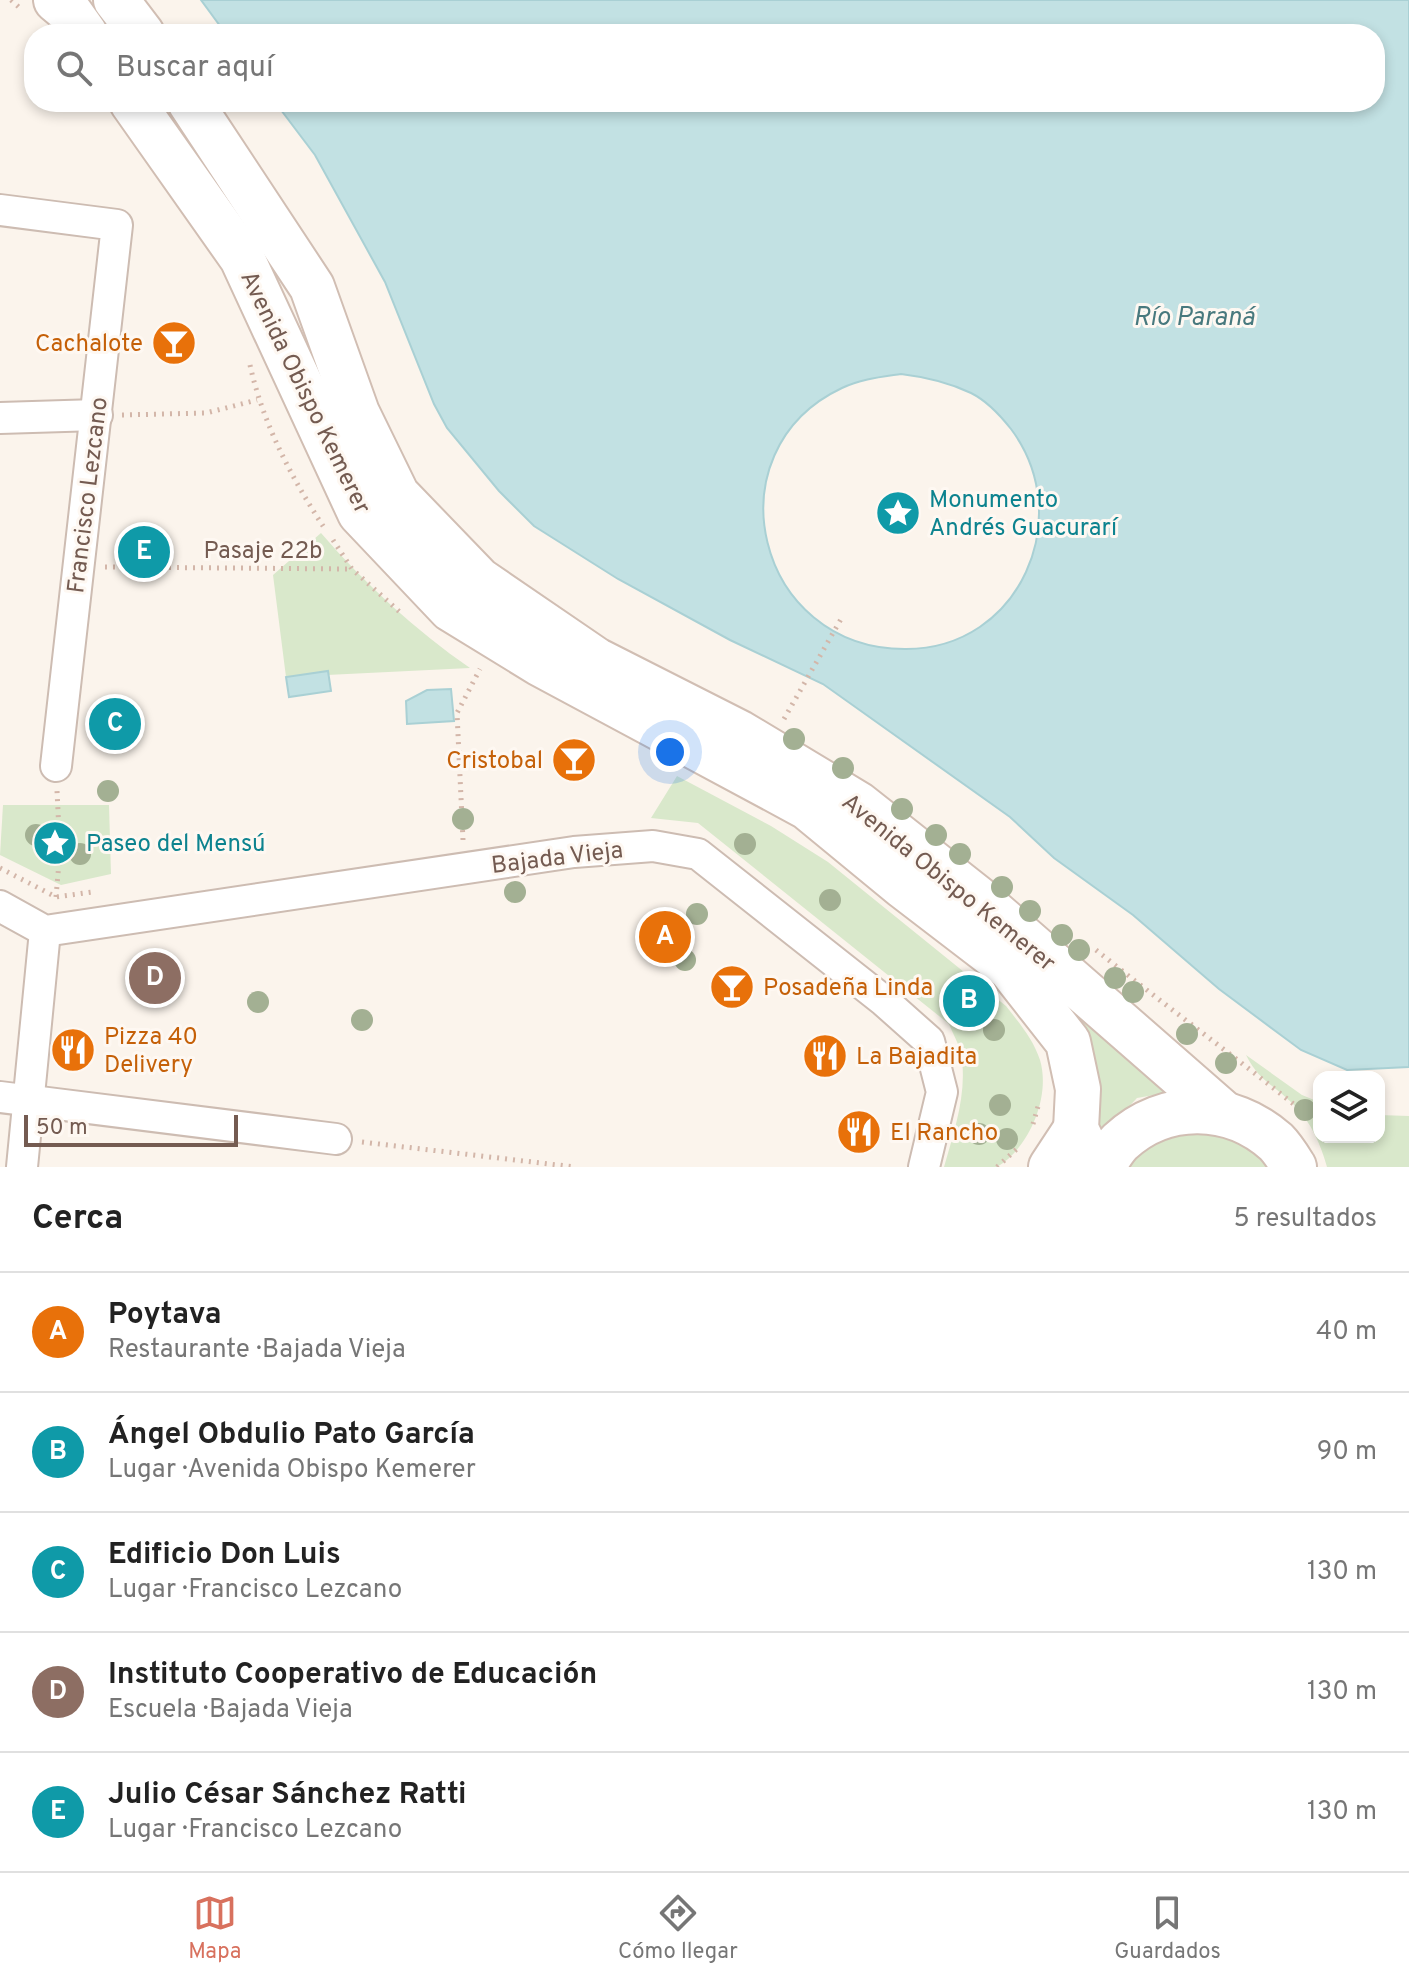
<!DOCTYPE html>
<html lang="es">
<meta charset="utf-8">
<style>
body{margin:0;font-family:Overpass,sans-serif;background:#f6f6f6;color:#222}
.controls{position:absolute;right:24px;bottom:24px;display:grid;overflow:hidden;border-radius:16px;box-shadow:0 4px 12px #0003}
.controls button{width:72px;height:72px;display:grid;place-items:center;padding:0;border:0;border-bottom:2px solid #e0e0e0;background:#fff;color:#222;font:40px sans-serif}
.scale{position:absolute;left:24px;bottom:20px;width:214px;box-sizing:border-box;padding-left:8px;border:4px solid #745b51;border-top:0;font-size:22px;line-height:28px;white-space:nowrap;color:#745b51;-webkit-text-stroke:6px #fef8f2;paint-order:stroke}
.you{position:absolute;left:670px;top:752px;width:28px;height:28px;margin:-20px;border:6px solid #fff;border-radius:50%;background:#1a73e8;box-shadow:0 0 0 12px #1a73e833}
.badge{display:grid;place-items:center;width:52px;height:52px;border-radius:50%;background:#d8715e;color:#fff;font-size:26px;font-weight:700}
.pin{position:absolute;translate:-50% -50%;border:4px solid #fff;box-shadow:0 2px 8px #0006}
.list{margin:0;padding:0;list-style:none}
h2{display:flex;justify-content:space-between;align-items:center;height:104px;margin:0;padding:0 32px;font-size:34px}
h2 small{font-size:26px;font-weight:400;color:#767676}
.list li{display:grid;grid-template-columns:52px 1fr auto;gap:24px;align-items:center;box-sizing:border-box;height:120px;padding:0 32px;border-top:2px solid #e0e0e0}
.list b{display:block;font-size:30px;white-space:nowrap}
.list p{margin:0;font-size:26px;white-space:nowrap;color:#767676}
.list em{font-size:26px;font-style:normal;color:#767676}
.icon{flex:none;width:44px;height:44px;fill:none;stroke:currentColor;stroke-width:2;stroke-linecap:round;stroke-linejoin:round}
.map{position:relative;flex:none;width:1409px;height:1167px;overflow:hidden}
.search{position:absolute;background:#fff;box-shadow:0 4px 12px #0003;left:24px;right:24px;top:24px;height:88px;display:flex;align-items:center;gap:20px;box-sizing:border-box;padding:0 28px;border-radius:32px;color:#767676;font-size:30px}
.sheet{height:704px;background:#fff}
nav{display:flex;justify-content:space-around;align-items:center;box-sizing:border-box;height:112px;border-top:2px solid #e0e0e0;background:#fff;font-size:22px;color:#767676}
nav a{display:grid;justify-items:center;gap:4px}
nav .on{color:#d8715e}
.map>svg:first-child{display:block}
.green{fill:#d9e8cb}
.water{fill:#c2e1e3;stroke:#a9d0d4;stroke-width:2;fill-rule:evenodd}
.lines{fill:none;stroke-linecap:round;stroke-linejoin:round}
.minor-casing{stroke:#cdbcb2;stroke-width:34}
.secondary-casing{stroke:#d1beb3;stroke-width:48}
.path{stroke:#d3b6a9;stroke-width:5;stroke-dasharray:2 6;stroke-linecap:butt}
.minor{stroke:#fff;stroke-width:30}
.secondary{stroke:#fff;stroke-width:44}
.tree{fill:#a3b093}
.labels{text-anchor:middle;stroke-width:6;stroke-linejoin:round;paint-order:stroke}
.food-label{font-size:24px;fill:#c56008;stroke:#fef8f2;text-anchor:start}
.street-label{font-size:24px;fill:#745b51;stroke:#fef8f2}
.culture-label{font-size:24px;fill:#0d838f;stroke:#fef8f2;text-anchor:start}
.water-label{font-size:26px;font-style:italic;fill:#48797e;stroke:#fef8f2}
</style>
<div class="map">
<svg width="1409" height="1167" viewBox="0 0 1409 1167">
<rect width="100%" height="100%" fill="#fbf4ec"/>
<g class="green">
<path d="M321 533C365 584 415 630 470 668L286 677 273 575Z"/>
<path d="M677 776 771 826 828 862 1006 1006C1020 1024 1033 1039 1040 1060 1051 1097 1029 1148 997 1167H944C954 1132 968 1091 961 1054 959 1044 953 1034 949 1024L698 823 651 818Z"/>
<path d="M3 805H109L111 874 61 885 0 855Z"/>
<path d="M1032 974 1177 1091 1137 1098 1098 1139Z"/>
<path d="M1246 1055 1302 1095 1319 1102V1137H1379V1115L1409 1116V1167H1327C1321 1145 1311 1122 1294 1105 1274 1084 1260 1083 1246 1055Z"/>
<path d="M1181 1134C1217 1134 1243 1138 1267 1167H1127L1153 1144Z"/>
</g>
<g class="water">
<path d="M201 0H1409V1067L1347 1070 1301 1050 1219 989 1133 915 1054 858 1010 817 823 684 730 640 618 579 534 526 499 491 447 428 434 404 385 282 315 155 275 102H1375V34H226ZM901 374C926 377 948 382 971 393 987 401 1000 415 1011 429 1077 517 1020 649 906 649 756 650 708 451 842 388 861 379 881 377 901 374Z"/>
<path d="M328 671 331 691 289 697 286 677Z"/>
<path d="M451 689 454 721 407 724 406 701 427 690Z"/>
</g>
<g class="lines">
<g class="minor-casing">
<g id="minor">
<path d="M0 210 117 225 56 766"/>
<path d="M0 418 97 415"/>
<path d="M0 906 45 931 574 852 653 846 698 854 884 1001 929 1041 942 1092 924 1167"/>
<path d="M0 1097 336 1139"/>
<path d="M22 1167 45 931"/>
</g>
</g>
<g class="secondary-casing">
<g id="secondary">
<path d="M56 0 68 10 85 34"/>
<path d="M116 0 142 34"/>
<path d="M132 102 242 258 360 513 451 609 539 663 807 807 903 886 1010 968 1068 1042 1078 1089 1076 1129 1094 1167"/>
<path d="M190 102 312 287 357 413 397 495 479 580 596 660 740 733 858 804 977 898 1222 1112"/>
<path d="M1051 1167 1076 1129"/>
<path d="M1102 1167C1108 1159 1113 1149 1120 1142 1165 1100 1231 1102 1276 1142 1283 1149 1289 1159 1294 1167"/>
</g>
</g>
<g class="path">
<path d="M11 0 22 10"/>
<path d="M250 365C263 424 292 479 325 529"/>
<path d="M122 415 206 413 257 400"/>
<path d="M333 540 352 569 402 614"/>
<path d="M105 567 351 569"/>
<path d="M784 719 841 619"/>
<path d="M463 840 457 713 480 669"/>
<path d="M0 868 56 897 92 892"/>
<path d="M56 897 60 851 57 791"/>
<path d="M1096 950C1162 1003 1230 1053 1296 1106L1300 1113"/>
<path d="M1033 1124 1039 1103"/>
<path d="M362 1142 575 1167"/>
<path d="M997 1167 1020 1146"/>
</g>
<use href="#minor" class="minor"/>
<use href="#secondary" class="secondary"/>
</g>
<g class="tree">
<circle cx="794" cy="739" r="11"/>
<circle cx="843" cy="768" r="11"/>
<circle cx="108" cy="791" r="11"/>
<circle cx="902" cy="809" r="11"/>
<circle cx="463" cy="819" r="11"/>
<circle cx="36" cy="835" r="11"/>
<circle cx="936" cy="835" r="11"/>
<circle cx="745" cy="844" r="11"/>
<circle cx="80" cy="854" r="11"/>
<circle cx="960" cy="854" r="11"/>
<circle cx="1002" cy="887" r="11"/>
<circle cx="515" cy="892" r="11"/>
<circle cx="830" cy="900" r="11"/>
<circle cx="1030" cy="911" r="11"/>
<circle cx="697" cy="914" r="11"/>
<circle cx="1062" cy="935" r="11"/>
<circle cx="1079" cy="950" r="11"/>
<circle cx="685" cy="960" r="11"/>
<circle cx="1115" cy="978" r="11"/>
<circle cx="1133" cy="992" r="11"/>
<circle cx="258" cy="1002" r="11"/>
<circle cx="961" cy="1010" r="11"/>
<circle cx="362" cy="1020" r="11"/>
<circle cx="994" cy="1030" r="11"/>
<circle cx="1187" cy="1034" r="11"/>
<circle cx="1226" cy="1063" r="11"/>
<circle cx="1000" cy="1105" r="11"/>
<circle cx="1305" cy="1110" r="11"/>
<circle cx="979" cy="1134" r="11"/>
<circle cx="1007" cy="1139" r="11"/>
</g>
<defs>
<g id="bar-disc" transform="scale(2.3)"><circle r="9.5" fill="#e8710a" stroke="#fef8f2"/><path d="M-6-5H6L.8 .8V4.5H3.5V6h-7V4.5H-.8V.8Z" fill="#fff"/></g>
<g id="sight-disc" transform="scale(2.3)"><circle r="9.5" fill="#0f9aa8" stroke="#fef8f2"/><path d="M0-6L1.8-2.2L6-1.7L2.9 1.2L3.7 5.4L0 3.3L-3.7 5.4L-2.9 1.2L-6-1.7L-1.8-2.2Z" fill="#fff"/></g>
<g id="restaurant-disc" transform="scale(2.3)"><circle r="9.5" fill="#e8710a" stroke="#fef8f2"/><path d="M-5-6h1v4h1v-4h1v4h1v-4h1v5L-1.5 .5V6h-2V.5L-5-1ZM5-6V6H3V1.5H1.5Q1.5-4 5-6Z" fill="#fff"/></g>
</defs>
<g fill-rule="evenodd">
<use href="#bar-disc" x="174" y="343"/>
<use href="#sight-disc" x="898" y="513"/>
<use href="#bar-disc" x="574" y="760"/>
<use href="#sight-disc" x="55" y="843"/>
<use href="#bar-disc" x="732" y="987"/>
<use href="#restaurant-disc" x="73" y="1050"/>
<use href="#restaurant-disc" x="825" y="1056"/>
<use href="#restaurant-disc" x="859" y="1132"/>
</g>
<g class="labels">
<g class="food-label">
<text x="143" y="351" text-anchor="end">Cachalote</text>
<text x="543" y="768" text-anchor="end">Cristobal</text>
<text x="763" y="995">Posadeña Linda</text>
<text x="104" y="1044">Pizza 40<tspan x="104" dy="28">Delivery</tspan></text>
<text x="856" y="1064">La Bajadita</text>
<text x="890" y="1140">El Rancho</text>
</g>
<g class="street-label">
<text transform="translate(306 392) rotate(64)" y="8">Avenida Obispo Kemerer</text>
<text transform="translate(87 495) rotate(-83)" y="8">Francisco Lezcano</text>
<text x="263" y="558">Pasaje 22b</text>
<text transform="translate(557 857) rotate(-7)" y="8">Bajada Vieja</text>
<text transform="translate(949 882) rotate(39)" y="8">Avenida Obispo Kemerer</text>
</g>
<g class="culture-label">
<text x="929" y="507">Monumento<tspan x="929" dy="28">Andrés Guacurarí</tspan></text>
<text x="86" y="851">Paseo del Mensú</text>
</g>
<g class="water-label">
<text x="1194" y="325">Río Paraná</text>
</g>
</g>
</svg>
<div class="controls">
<button><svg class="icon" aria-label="layers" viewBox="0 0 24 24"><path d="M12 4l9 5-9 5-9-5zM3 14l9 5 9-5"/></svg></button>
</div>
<div class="scale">50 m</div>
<div class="you"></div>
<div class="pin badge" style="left:665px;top:937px;background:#e8710a">A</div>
<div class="pin badge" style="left:969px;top:1001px;background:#0f9aa8">B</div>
<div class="pin badge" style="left:115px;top:724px;background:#0f9aa8">C</div>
<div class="pin badge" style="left:155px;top:978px;background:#8d6e63">D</div>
<div class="pin badge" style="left:144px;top:552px;background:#0f9aa8">E</div>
<div class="search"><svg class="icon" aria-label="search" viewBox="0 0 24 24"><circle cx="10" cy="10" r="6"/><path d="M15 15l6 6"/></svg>Buscar aquí</div>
</div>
<section class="sheet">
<h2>Cerca<small>5 resultados</small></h2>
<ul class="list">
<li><span class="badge" style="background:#e8710a">A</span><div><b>Poytava</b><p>Restaurante · Bajada Vieja</p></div><em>40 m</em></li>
<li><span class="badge" style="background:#0f9aa8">B</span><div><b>Ángel Obdulio Pato García</b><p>Lugar · Avenida Obispo Kemerer</p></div><em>90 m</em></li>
<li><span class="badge" style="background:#0f9aa8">C</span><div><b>Edificio Don Luis</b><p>Lugar · Francisco Lezcano</p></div><em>130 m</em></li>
<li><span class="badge" style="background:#8d6e63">D</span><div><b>Instituto Cooperativo de Educación</b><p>Escuela · Bajada Vieja</p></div><em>130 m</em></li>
<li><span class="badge" style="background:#0f9aa8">E</span><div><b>Julio César Sánchez Ratti</b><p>Lugar · Francisco Lezcano</p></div><em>130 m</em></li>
</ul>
</section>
<nav>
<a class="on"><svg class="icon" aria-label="map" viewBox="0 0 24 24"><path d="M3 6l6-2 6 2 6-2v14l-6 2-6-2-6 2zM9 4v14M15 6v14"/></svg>Mapa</a>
<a><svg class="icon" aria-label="directions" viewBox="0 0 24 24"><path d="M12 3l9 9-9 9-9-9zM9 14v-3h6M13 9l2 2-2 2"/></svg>Cómo llegar</a>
<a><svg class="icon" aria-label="saved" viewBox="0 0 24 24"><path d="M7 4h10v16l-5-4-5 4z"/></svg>Guardados</a>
</nav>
